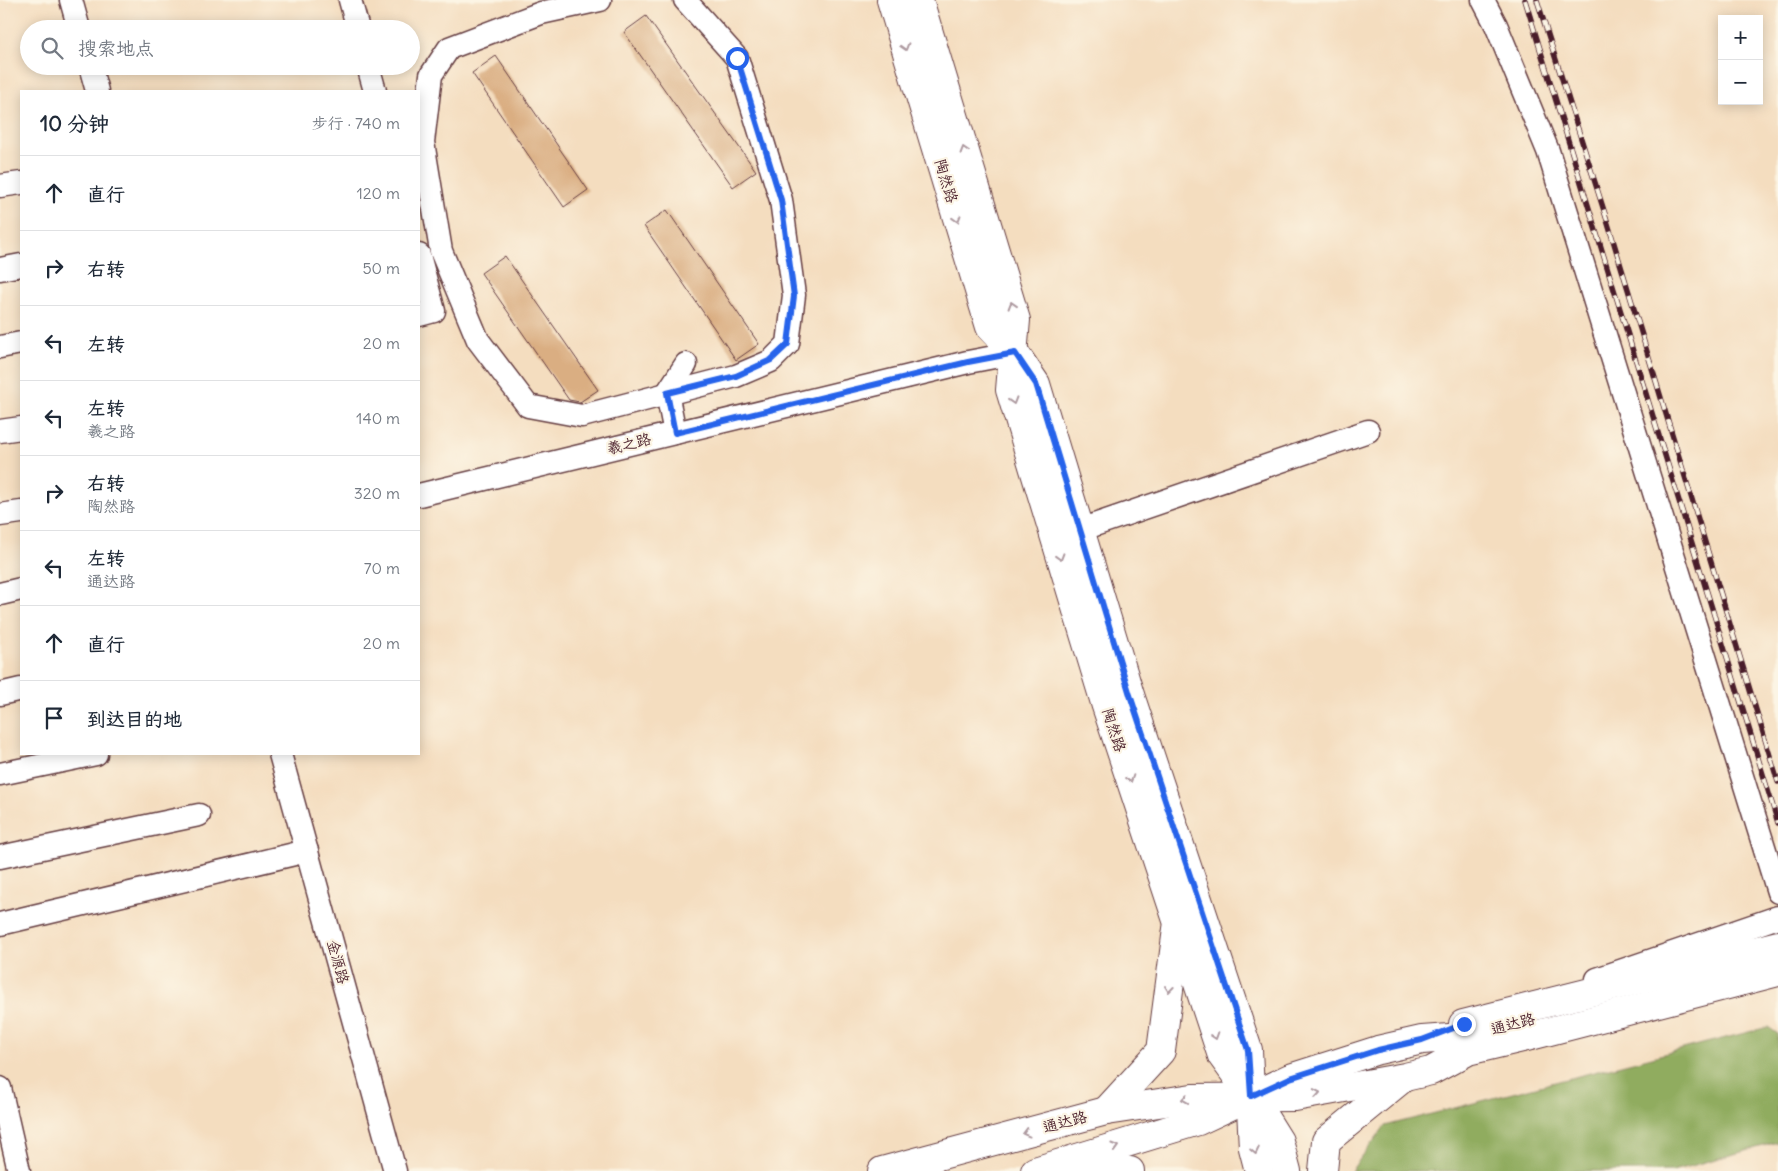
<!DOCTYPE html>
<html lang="zh">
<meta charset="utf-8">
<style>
body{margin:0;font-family:Delius,"LXGW WenKai TC",sans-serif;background:#f6f6f7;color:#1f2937}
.controls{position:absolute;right:15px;top:15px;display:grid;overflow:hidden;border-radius:0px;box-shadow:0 2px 12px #0003}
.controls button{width:45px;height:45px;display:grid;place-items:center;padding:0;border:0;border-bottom:1px solid #e0e1e3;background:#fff;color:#1f2937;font:25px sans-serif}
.stop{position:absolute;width:15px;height:15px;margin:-11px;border:4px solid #2563eb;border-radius:50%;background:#fff}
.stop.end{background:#2563eb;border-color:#fff;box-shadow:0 1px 5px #0008}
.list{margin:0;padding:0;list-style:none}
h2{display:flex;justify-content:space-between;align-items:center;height:65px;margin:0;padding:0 20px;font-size:21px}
h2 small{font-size:16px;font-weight:400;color:#747a83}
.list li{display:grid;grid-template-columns:32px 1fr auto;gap:15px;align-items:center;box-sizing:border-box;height:75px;padding:0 20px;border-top:1px solid #e0e1e3}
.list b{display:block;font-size:19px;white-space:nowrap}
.list p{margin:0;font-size:16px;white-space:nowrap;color:#747a83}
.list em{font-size:16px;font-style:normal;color:#747a83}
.icon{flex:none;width:28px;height:28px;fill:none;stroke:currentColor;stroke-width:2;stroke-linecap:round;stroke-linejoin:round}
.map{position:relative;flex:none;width:1778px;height:1171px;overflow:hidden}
.search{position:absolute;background:#fff;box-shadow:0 2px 12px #0003;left:20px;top:20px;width:400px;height:55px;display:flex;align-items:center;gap:12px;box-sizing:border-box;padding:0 18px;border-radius:28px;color:#747a83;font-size:19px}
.panel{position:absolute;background:#fff;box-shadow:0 2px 12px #0003;left:20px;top:90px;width:400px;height:665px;border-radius:0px}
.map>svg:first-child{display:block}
.forest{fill:#90ac5f;stroke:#6d6645}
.building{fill:#daae82}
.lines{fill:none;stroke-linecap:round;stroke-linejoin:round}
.minor-casing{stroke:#643c41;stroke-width:25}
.major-casing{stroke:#643c41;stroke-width:30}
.minor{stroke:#fff;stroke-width:22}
.major{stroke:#fff;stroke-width:28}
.rail-casing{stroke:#4a1f2b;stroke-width:5.5}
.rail{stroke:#fcf5e5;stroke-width:4;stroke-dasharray:11;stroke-linecap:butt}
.oneway{stroke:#ae9aa0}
.route{stroke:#2563eb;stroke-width:6}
.labels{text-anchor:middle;stroke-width:4.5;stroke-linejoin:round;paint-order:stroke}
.street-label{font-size:15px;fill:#4a1f2b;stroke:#fcf5e5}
</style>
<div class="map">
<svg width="1778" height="1171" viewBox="0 0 1778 1171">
<rect width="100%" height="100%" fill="#fcf5e5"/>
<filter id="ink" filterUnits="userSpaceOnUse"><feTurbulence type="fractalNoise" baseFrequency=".02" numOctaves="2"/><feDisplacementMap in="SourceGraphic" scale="10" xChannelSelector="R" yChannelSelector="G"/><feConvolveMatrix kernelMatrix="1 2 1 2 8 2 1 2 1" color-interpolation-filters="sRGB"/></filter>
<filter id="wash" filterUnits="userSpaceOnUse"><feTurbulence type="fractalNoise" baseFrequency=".0096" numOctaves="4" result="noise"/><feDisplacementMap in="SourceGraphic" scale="20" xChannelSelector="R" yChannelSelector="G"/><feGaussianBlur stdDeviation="1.12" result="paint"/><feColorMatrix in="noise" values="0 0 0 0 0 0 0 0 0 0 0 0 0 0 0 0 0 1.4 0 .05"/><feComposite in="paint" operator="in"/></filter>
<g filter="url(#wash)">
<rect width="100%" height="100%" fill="#f4ddbf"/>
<path class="forest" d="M1768 1027 1778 1034V1142L1672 1171H1351L1385 1126Z"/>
<g id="blocks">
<g class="building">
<path d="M646 16 756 171 733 187 624 32Z"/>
<path d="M496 56 588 190 564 207 472 73Z"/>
<path d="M667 210 759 344 736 360 644 226Z"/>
<path d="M505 256 598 390 580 402 569 400 481 273Z"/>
</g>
</g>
</g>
<g filter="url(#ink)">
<use href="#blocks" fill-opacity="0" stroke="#643c41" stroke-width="1"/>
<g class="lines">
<g class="minor-casing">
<g id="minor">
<path d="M71 0 79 29"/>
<path d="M350 0 358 29"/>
<path d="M600 0 541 13 449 48 431 75 423 142 441 251 478 340 528 406 582 416 736 376 771 361 788 344 794 295 781 200 737 58 685 0"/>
<path d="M1483 0 1496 25 1548 151 1778 892"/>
<path d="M90 66 97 91"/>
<path d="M368 66 375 91"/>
<path d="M0 186 21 183"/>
<path d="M419 255 434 311 419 315"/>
<path d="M0 269 21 265"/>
<path d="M0 347 21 343"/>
<path d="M0 431 21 428"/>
<path d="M675 433 667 393 686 364"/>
<path d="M419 495 968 362 1015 353"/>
<path d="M0 515 21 512"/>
<path d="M1080 530 1368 431"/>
<path d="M0 594 21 589"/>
<path d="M0 694 21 689"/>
<path d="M280 754 395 1171"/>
<path d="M0 774 96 754"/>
<path d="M0 857 199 815"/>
<path d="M0 924 307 851"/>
<path d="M1597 979 1778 917"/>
<path d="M0 1088 19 1171"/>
</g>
</g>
<g class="major-casing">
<g id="major">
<path d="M891 0 990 327 1015 353 1036 384 1130 695 1248 1050 1253 1148 1259 1171"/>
<path d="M919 0 1016 320 1010 390 1105 703 1222 1056 1251 1096 1279 1141 1287 1171"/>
<path d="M1463 1024 1778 945"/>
<path d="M1106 1111 1161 1051 1177 929"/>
<path d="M1070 1167 1130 1171"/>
<path d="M882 1171 1106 1111 1192 1098 1295 1097 1405 1077 1431 1071 1468 1051 1527 1037 1778 972"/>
<path d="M1035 1171 1198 1121 1290 1078 1378 1050 1422 1040 1463 1037 1487 1031"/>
<path d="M1323 1171 1326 1141 1402 1079"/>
</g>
</g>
<use href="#minor" class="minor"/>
<use href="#major" class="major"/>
<g class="rail-casing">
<g id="rail">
<path d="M1525 0 1778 823"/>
<path d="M1537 0 1606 217 1778 782"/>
</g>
</g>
<use href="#rail" class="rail"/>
</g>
<defs><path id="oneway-chevron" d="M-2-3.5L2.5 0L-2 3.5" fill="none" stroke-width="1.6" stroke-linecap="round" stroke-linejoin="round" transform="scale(1.25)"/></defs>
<g class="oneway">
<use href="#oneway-chevron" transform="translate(905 47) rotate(73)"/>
<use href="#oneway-chevron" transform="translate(964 150) rotate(-107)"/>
<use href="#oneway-chevron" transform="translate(957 219) rotate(73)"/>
<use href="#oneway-chevron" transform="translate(1012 305) rotate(-107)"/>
<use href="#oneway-chevron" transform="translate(1013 401) rotate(73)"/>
<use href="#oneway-chevron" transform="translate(1060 557) rotate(73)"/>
<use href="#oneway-chevron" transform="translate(1130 779) rotate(72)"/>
<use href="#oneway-chevron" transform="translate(1169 989) rotate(97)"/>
<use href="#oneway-chevron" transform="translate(1215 1036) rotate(72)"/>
<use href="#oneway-chevron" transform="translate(1317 1093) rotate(-10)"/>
<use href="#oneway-chevron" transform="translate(1185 1099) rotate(172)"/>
<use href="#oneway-chevron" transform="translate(1026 1133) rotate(165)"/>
<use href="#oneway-chevron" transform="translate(1115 1147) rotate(-17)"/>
<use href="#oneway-chevron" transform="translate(1255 1151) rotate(78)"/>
</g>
</g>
<g class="lines" filter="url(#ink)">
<path class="route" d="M737 58 781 200 794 296 788 344 771 360 736 376 667 393 675 433 968 362 1015 353 1036 384 1130 695 1248 1050 1251 1096 1290 1078 1378 1050 1422 1040 1464 1024"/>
</g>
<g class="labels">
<g class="street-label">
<text transform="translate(946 181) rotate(73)" y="5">陶然路</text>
<text transform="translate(629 444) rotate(-14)" y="5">羲之路</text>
<text transform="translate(1114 730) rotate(72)" y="5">陶然路</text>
<text transform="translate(338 962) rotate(75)" y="5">金源路</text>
<text transform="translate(1513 1024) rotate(-15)" y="5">通达路</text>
<text transform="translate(1065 1122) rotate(-15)" y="5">通达路</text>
</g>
</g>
</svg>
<div class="controls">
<button>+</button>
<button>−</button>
</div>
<div class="stop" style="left:737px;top:58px"></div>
<div class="stop end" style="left:1464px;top:1024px"></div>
<div class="search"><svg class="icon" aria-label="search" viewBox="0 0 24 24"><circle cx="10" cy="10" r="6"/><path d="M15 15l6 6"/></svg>搜索地点</div>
<section class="panel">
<h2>10 分钟<small>步行 · 740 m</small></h2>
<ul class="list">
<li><svg class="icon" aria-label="ahead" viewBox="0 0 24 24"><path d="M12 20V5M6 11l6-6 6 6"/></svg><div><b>直行</b></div><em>120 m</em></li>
<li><svg class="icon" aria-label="right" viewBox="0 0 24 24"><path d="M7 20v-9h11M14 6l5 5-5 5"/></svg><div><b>右转</b></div><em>50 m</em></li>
<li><svg class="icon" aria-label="left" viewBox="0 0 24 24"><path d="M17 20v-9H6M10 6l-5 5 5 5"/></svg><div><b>左转</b></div><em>20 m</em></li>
<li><svg class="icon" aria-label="left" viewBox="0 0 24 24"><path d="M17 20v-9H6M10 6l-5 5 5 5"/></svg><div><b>左转</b><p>羲之路</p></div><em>140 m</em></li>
<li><svg class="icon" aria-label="right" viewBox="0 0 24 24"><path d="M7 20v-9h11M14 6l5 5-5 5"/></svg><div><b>右转</b><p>陶然路</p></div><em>320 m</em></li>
<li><svg class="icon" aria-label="left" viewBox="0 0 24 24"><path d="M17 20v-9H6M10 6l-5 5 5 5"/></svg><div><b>左转</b><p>通达路</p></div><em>70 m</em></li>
<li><svg class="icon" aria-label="ahead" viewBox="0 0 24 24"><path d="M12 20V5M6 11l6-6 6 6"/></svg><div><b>直行</b></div><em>20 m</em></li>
<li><svg class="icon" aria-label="arrive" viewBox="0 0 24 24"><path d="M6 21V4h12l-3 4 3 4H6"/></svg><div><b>到达目的地</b></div></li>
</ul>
</section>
</div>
